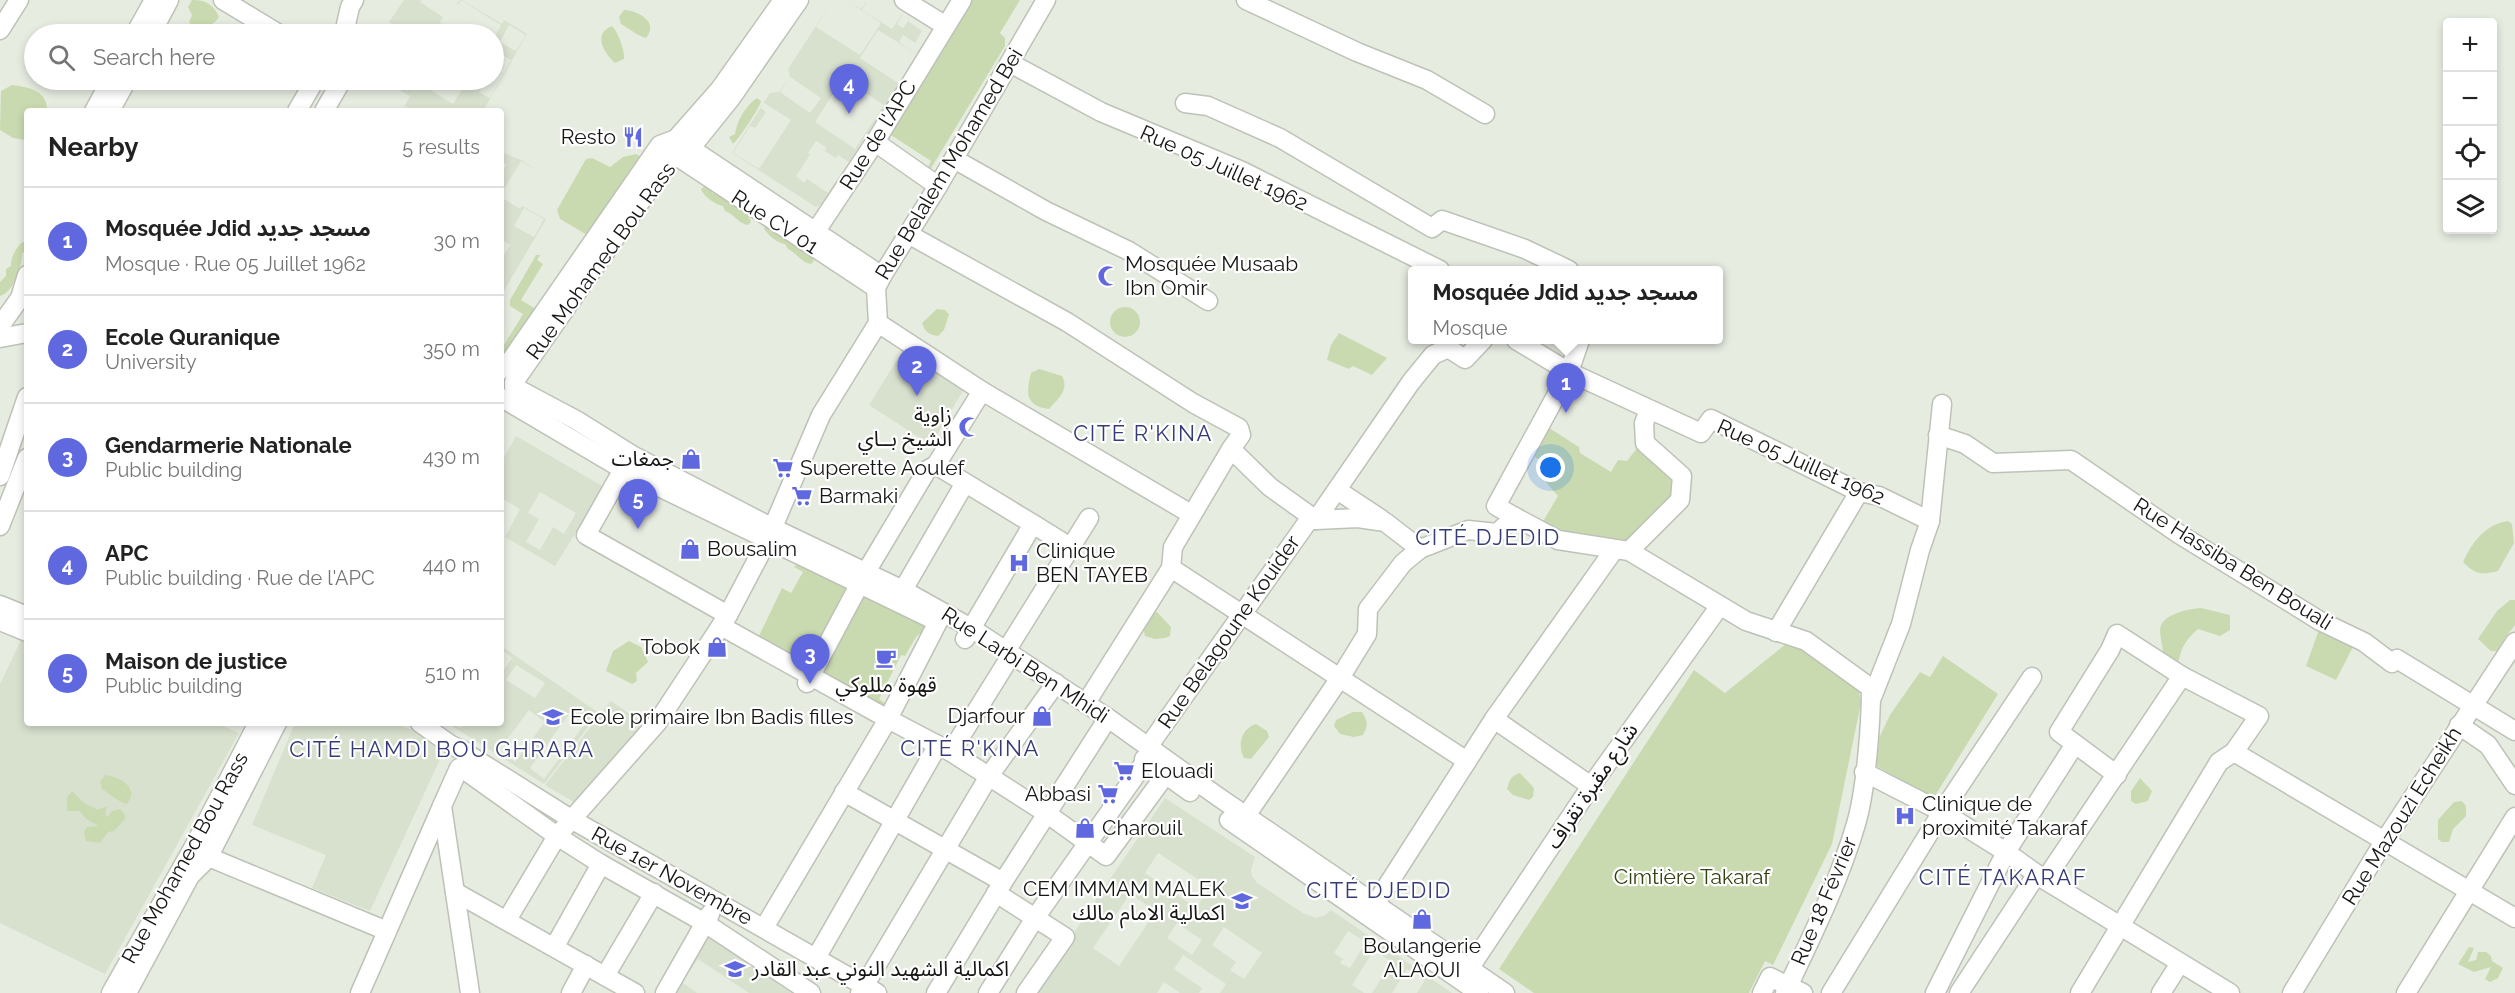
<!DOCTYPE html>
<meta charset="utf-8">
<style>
body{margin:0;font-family:Raleway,"Noto Sans Arabic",sans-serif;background:#f2f2f2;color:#222}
.controls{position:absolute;right:18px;top:18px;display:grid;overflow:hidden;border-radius:6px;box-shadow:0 3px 9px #0003}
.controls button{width:54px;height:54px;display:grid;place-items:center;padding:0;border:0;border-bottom:2px solid #e0e0e0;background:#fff;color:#222;font:30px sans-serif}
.you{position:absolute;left:1551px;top:468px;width:21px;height:21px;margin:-15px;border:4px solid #fff;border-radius:50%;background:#1a73e8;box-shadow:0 0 0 9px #1a73e833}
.badge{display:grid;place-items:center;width:39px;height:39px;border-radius:50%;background:#6068e0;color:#fff;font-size:20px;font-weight:700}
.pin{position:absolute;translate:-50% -50px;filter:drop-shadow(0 2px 3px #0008)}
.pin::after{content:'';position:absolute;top:32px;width:21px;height:18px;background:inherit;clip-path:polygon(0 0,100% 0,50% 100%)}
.popup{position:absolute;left:1408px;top:266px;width:315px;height:78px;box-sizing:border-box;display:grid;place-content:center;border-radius:6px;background:#fff;filter:drop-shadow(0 2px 4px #0005);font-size:20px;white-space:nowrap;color:#767676}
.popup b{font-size:22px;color:#222}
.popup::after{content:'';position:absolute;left:50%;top:100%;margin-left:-12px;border:12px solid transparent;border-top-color:#fff}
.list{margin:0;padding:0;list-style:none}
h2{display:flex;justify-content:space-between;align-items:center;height:78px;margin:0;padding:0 24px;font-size:26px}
h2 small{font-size:20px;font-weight:400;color:#767676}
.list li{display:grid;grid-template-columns:39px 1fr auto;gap:18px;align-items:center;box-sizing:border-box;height:108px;padding:0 24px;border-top:2px solid #e0e0e0}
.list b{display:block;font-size:22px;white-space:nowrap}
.list p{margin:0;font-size:20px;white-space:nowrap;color:#767676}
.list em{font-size:20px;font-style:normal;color:#767676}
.icon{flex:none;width:33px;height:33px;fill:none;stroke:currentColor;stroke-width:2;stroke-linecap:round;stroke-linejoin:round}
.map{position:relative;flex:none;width:2515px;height:993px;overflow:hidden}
.search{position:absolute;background:#fff;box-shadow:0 3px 9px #0003;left:24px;top:24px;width:480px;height:66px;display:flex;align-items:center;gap:15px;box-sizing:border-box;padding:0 21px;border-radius:33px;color:#767676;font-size:22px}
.panel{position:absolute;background:#fff;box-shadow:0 3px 9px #0003;left:24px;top:108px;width:480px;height:618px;border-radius:6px}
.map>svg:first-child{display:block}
.built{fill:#d8e0ce;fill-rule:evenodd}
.green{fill:#c9dab0}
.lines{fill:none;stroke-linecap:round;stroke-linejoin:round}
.minor-casing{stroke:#bdc2b7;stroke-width:21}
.minor{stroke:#fff;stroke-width:18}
.labels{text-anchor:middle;stroke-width:4.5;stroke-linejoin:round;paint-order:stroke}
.street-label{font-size:21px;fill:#161714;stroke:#fff}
.poi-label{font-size:21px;fill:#161714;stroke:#fff;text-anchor:start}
.park-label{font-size:21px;fill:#314111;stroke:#fff}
.neighbourhood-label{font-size:22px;letter-spacing:1.5px;fill:#353b77;stroke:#fff}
</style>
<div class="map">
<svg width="2515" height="993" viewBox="0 0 2515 993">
<rect width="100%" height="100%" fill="#e7ece1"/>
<g class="built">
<path d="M404 0H421L420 2 443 17 440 22 443 25 437 34H397V27L389 22Z"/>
<path d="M450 0 457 4 460 0H462L502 24 504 20 527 34 483 111H414L406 106 402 111 410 96 381 80H425L435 86 432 91 453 104 468 80H487L479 92 490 98 511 60 501 54 494 67V38L501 25 461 0 458 5ZM509 25 526 35 516 51 500 42Z"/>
<path d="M833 0 816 27 860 55 881 23 846 0 861 9 868 0 862 10 892 29 905 11 889 0 937 32 891 102 885 106 822 204 816 207 732 153 770 93 779 92 790 77 788 69ZM905 11 936 31 920 56 899 42 903 35 915 43 922 31 908 21 903 28 897 24ZM878 30 920 56 901 85 860 58ZM790 77 821 98 810 113 780 92ZM843 78 884 105 855 149 815 122ZM764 103 791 120 759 169 733 153 750 126 755 128 766 112 761 108ZM816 141 826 147 825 151 836 158 838 155 849 162 828 193 807 179 804 183 796 176 810 155 808 153Z"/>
<path d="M501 152 521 160 542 173 522 206 546 219 501 296V253L504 255 510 245 501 239V216L503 217 501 197 520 209 542 173 521 161 501 194V174H503L506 164 501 162ZM524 208 544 219 534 237 514 226Z"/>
<path d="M905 347 965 387 931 445 869 405Z"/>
<path d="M516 436 604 487 555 566 505 537 520 509 501 498V463ZM540 492 576 513 564 534 553 527 540 550 526 542 539 519 528 513Z"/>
<path d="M23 636 27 638V723H216L239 733 105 974 0 923V684Z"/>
<path d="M501 646 599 713 544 784 447 723H454L461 728 465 723H501V674L512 658 501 649ZM516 665 545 683 535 698 506 680ZM529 710 545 722 515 762 499 750ZM569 714 584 725 544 779 530 768Z"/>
<path d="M611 701 644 724 577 804 545 785Z"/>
<path d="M295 723H394L427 736 442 755 370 911 312 888 326 855 252 825Z"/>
<path d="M1165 798 1255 857 1251 870 1252 876 1257 883 1303 913 1316 918 1324 916 1331 910 1452 993H1417L1425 980 1407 969 1392 993H1372L1392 962 1374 950 1352 985 1364 993H1220L1226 984 1183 955 1174 969 1202 988 1199 993H1180L1164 982 1157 993H1033ZM1158 853 1210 887 1196 908 1145 873ZM1130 894 1156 911 1119 966 1093 948ZM1177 923 1202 940 1192 955 1167 938ZM1224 927 1262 953 1244 979 1230 970 1236 962 1212 945ZM1348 931 1366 942 1350 968 1340 963 1343 959 1334 953Z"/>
<path d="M706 935 791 993H749L698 959 682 982 697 993H676L678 980Z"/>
</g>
<g class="green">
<path d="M192 0C206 0 213 4 219 17 212 27 202 29 191 25L189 22 192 15 188 7Z"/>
<path d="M970 0H1020L1000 33 1005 38V46L930 170 928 167 931 161 891 135 885 140Z"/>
<path d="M624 10C639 11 659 22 646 38 640 37 628 28 621 24L619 17Z"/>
<path d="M612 26C618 32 625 51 624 59L615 63C604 53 592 34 612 26Z"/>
<path d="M12 85C29 87 48 91 47 111H27L25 140 13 138 0 130 1 91Z"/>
<path d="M757 98 761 101C761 106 738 140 733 144L729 137 735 134C737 121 745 106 757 98Z"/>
<path d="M636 154 642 157 589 236 560 219 557 210 586 159 592 158 610 167 623 157Z"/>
<path d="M705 186 712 188V193C725 195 748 208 751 222L748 225C737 223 735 214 725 211L723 206C716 205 703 196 701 189Z"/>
<path d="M768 224 810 251 814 261 811 264C800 262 797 253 788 249L785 244C779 244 766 234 764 228Z"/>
<path d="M23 242 27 245V251L22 253C22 267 14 292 0 296V282L6 276V269L11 266C10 259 17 245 23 242Z"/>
<path d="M536 255H540L537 260 543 264 521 300 534 308 536 313 501 365V350L523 314 510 306V300Z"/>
<circle cx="1125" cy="322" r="15"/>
<path d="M937 309 945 310 949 314 944 330 938 336C929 335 925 332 922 323Z"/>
<path d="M1339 333 1387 358 1372 375 1353 366 1349 369 1327 360 1331 345Z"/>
<path d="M1039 369 1062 376C1070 390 1057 400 1049 409 1025 406 1026 393 1031 373Z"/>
<path d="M1546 426 1579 447 1580 453 1611 472 1618 460 1627 461 1638 447 1679 479 1676 495 1623 546 1578 539 1541 525 1558 496 1543 479 1552 467 1528 453Z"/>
<path d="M2508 521 2512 524 2514 543 2498 571C2481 575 2476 575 2463 562 2472 542 2486 524 2508 521Z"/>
<path d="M799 563 849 588 810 666 758 638 782 588 791 593 803 572 794 567Z"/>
<path d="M867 596 922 622 926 628 916 637 905 656 901 655 879 699 886 704 884 709 821 671 861 598Z"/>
<path d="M2510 600H2515V625L2504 639 2502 651H2491L2478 639 2497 611Z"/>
<path d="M2201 608 2230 615V630L2220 636 2198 629C2187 639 2182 645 2179 660L2175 662 2163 655C2163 646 2160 638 2160 630 2161 614 2188 609 2201 608Z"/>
<path d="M1157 612 1171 627 1170 636 1165 638 1155 639 1145 636 1143 628 1149 614Z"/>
<path d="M2321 624 2355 643 2336 680 2306 666Z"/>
<path d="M629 641 641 647 648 662 636 673 637 681 632 684 606 671 613 651Z"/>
<path d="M1787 643 1803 650 1858 685 1861 703 1832 844 1773 965 1765 961 1749 993H1534L1499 969 1694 670 1725 693Z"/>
<path d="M1943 656 1998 694 1933 799 1868 761 1890 715 1920 672 1930 677Z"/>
<path d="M1353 712H1362C1368 721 1368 726 1363 735L1354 737 1340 734 1334 726 1336 720Z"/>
<path d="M1256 724 1267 731 1269 737 1251 759 1244 758C1237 745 1241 729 1256 724Z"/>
<path d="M1520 773 1534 788 1533 797 1529 800 1513 795 1507 789C1509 780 1511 776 1520 773Z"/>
<path d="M105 775C121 777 140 788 127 804 121 803 109 794 102 789L100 782Z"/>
<path d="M2140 778 2152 791 2148 801 2136 804 2131 801V791Z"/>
<path d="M72 791 84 803 98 810 107 806 105 814 108 817 112 811 120 809 125 815V819L114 831 108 832 100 843 86 841 84 832 87 827 99 826 86 819 80 811H67V797Z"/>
<path d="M2462 801 2466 806V816L2453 829 2449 842H2442L2438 839V820L2454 802Z"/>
<path d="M2469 947 2474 948 2468 962 2476 960 2478 952H2486L2491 956 2492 961 2503 968 2498 978 2490 982 2485 979 2491 967 2474 972 2458 964Z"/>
</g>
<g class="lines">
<g class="minor-casing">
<g id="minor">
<path d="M223 0 279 34"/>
<path d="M904 0 946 26"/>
<path d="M1246 0 1357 52 1427 80 1485 114"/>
<path d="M0 30 19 0"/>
<path d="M344 33 350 7 354 0"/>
<path d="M135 34 154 0"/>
<path d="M151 34 169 0"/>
<path d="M1010 63 1101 112 1242 171 1440 270"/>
<path d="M1185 103 1208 106 1280 138 1432 228 1442 220 1525 249 1569 270"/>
<path d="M94 111 111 80"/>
<path d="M110 111 127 80"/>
<path d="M297 111 315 80"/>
<path d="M324 111 342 80"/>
<path d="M681 142 882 276"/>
<path d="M875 142 938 186"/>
<path d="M669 151 876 288"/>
<path d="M954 159 1046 211 1129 251 1208 301"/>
<path d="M908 234 1067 322 1193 403 1239 428 1241 435 1231 449 1270 487 1316 520 1358 518 1385 522 1420 549"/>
<path d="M808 243 875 142 962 0"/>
<path d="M0 326 20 298 27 275"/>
<path d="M0 338 27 333"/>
<path d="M1516 340 1569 372 1701 433 1711 419 1859 492 1879 496 1930 521"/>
<path d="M501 370 511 360 660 145 676 139 720 89 783 0"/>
<path d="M514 382 667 164 675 156 690 149 731 98 799 0"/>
<path d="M514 387 576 420 632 455 773 528 903 590 971 628 1108 718 1217 796 1505 993"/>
<path d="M982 391 1191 514"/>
<path d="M501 400 502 398 624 470 936 621"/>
<path d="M1938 435 1965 444 1993 463 2071 460 2179 534 2320 621 2364 642 2392 663 2397 659 2515 731"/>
<path d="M629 459 586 535 728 615"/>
<path d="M936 465 1033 524 965 639"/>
<path d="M0 476 27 397"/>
<path d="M1337 490 1381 519"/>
<path d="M1515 517 1496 506 1569 372 1580 340"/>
<path d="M1316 520 1411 382 1433 355 1448 348 1465 359 1483 340"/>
<path d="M1033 524 1070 547"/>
<path d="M0 526 27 458"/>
<path d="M1629 551 1680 500 1682 476 1645 443 1644 423 1649 410"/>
<path d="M1171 568 1467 761"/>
<path d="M903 590 965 483"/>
<path d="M0 605 27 616"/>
<path d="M942 614 888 719 951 752 1046 813 1106 856 1172 766"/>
<path d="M0 621 27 632"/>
<path d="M721 626 888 719 764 928"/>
<path d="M1776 632 1859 492"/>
<path d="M1006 651 1089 518"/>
<path d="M807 683 866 572 927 470 936 465 982 391 878 323"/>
<path d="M1871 700 1901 624 1920 550 1930 521 1942 404"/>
<path d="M1086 703 1171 568 1173 547 1231 449"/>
<path d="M1494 719 1591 786"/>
<path d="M420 723 451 745 466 752"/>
<path d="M2459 725 2488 745 2515 785"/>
<path d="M1148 747 1311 517"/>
<path d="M951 752 1005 665"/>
<path d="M2234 752 2515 918"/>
<path d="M469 755 571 819 877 993"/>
<path d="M1144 759 1190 792"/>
<path d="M459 768 442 806 470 993"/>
<path d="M463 769 557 836 601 864 705 923 811 993"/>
<path d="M1864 772 1942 812 2006 852 2045 880 2230 993"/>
<path d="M844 792 1003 882"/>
<path d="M1229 820 1479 993"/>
<path d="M1239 826 1340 678 1367 634 1368 609 1403 563 1420 549 1468 530 1497 533 1515 517 1558 540 1629 551 1746 621 1806 641 1871 688C1871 724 1866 790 1856 824 1839 882 1811 938 1785 993"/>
<path d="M199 853 387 931"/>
<path d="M2045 880 2182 676"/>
<path d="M455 892 635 993"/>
<path d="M996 893 1065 937 1026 993"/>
<path d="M1369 914 1494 719 1614 550"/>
<path d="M507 920 557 836 657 723 728 615 767 541 821 415 878 323 876 288 882 276 938 186 1046 0"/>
<path d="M555 946 601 864"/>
<path d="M816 958 938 745"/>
<path d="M605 976 654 893"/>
<path d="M1463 978 1591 786 1719 607"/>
<path d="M111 993 192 850 258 723"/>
<path d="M127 993 190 876 208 858 277 723"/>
<path d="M360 993 442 806"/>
<path d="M571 993 586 965"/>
<path d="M665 993 710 914"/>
<path d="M860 993 989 776 1056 683"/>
<path d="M936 993 1003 882 1108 718"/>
<path d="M988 993 1035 918 1152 752"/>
<path d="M1762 993 1770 977 1803 993"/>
<path d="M1831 993 1942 812 2032 677"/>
<path d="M1935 993 2006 852 2075 744"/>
<path d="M1959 993 2037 874"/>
<path d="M2080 993 2219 762 2234 752 2259 716 2182 676 2117 634 2110 650 2059 732 2117 775"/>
<path d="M2161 993 2180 963"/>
<path d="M2292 993 2385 840 2515 642"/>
<path d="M2406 993 2515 817"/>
</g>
</g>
<use href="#minor" class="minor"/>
</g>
<defs>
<g id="restaurant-bare" transform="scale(1.62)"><path d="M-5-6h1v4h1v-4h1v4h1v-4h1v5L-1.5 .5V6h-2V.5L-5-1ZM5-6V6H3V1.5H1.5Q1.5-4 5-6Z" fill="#6068e0" stroke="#fff" stroke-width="2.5" paint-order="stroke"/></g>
<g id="mosque-bare" transform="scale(1.62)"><path d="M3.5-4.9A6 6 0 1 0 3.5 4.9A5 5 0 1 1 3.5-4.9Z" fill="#6068e0" stroke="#fff" stroke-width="2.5" paint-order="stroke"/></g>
<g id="shop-bare" transform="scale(1.62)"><path d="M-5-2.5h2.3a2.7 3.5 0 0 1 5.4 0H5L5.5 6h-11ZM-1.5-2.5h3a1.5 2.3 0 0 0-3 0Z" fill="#6068e0" stroke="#fff" stroke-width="2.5" paint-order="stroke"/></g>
<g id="supermarket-bare" transform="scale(1.62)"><path d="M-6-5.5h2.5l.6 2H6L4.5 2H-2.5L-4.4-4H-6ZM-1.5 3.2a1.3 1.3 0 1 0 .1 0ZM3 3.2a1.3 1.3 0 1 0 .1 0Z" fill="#6068e0" stroke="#fff" stroke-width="2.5" paint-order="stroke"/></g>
<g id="hospital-bare" transform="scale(1.62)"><path d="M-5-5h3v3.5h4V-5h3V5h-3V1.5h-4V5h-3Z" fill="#6068e0" stroke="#fff" stroke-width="2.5" paint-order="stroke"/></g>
<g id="cafe-bare" transform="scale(1.62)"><path d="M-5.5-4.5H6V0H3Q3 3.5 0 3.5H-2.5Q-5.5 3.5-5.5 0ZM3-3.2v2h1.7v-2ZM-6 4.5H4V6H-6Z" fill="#6068e0" stroke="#fff" stroke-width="2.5" paint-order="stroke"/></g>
<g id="school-bare" transform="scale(1.62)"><path d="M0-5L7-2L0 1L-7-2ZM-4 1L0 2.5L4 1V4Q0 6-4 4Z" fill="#6068e0" stroke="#fff" stroke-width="2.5" paint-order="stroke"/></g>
<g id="university-bare" transform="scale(1.62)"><path d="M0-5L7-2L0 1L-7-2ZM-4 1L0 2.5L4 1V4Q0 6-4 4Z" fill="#6068e0" stroke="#fff" stroke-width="2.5" paint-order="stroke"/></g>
</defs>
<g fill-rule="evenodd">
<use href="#restaurant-bare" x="633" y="137"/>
<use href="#mosque-bare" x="1108" y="276"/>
<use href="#mosque-bare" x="969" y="427"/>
<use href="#shop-bare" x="691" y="459"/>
<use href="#supermarket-bare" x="783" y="468"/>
<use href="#supermarket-bare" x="802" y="496"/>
<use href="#shop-bare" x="690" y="549"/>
<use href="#hospital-bare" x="1019" y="563"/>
<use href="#shop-bare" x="717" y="647"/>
<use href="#cafe-bare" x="886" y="658"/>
<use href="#shop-bare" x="1042" y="716"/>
<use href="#school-bare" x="553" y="717"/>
<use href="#supermarket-bare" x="1124" y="771"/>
<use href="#supermarket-bare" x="1108" y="794"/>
<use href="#hospital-bare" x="1905" y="816"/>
<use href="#shop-bare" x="1085" y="828"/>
<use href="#university-bare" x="1242" y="901"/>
<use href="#shop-bare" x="1422" y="919"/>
<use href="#school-bare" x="735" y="969"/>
</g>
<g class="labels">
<g class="street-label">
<text transform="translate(878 135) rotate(-58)" y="7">Rue de l'APC</text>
<text transform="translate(949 164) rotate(-59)" y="7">Rue Belalem Mohamed Bei</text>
<text transform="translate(1224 168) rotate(24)" y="7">Rue 05 Juillet 1962</text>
<text transform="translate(775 222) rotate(33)" y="7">Rue CV 01</text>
<text transform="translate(601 261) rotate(-54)" y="7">Rue Mohamed Bou Rass</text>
<text transform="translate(1801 462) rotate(24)" y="7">Rue 05 Juillet 1962</text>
<text transform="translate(2233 564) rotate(32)" y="7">Rue Hassiba Ben Bouali</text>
<text transform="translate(1229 632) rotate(-55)" y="7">Rue Belagoune Kouider</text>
<text transform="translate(1025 665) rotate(33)" y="7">Rue Larbi Ben Mhidi</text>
<text transform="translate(1592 786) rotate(-56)" y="7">شارع مقبرة تقراف</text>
<text transform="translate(2402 816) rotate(-58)" y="7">Rue Mazouzi Echeikh</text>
<text transform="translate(185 858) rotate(-61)" y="7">Rue Mohamed Bou Rass</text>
<text transform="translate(672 876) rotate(29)" y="7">Rue 1er Novembre</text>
<text transform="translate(1824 901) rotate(-67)" y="7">Rue 18 Février</text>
</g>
<g class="poi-label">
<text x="616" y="144" text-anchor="end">Resto</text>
<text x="1125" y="271">Mosquée Musaab<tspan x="1125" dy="24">Ibn Omir</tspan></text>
<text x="952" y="422" text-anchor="end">زاوية<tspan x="952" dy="24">الشيخ بــاي</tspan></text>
<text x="674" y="466" text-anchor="end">جمغات</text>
<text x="800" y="475">Superette Aoulef</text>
<text x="819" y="503">Barmaki</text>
<text x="707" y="556">Bousalim</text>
<text x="1036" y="558">Clinique<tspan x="1036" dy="24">BEN TAYEB</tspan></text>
<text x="700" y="654" text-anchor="end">Tobok</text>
<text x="886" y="692" text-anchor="middle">قهوة مللوكي</text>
<text x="1025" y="723" text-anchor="end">Djarfour</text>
<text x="570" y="724">Ecole primaire Ibn Badis filles</text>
<text x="1141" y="778">Elouadi</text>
<text x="1091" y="801" text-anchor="end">Abbasi</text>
<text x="1922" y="811">Clinique de<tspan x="1922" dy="24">proximité Takaraf</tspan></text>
<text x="1102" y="835">Charouil</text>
<text x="1225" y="896" text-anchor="end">CEM IMMAM MALEK<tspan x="1225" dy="24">اكمالية الامام مالك</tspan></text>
<text x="1422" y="953" text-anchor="middle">Boulangerie<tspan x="1422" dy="24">ALAOUI</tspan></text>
<text x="752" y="976">اكمالية الشهيد النوني عبد القادر</text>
</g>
<g class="park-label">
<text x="1692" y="884">Cimtière Takaraf</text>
</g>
<g class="neighbourhood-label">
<text x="1143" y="441">CITÉ R'KINA</text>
<text x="1488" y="545">CITÉ DJEDID</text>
<text x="970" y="756">CITÉ R'KINA</text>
<text x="442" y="757">CITÉ HAMDI BOU GHRARA</text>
<text x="2003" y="885">CITÉ TAKARAF</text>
<text x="1379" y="898">CITÉ DJEDID</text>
</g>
</g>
</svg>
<div class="controls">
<button>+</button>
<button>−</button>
<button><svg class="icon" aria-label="locate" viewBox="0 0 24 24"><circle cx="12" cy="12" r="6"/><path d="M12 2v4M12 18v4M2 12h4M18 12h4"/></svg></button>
<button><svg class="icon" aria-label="layers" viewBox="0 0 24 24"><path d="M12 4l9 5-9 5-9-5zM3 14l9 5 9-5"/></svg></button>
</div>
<div class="you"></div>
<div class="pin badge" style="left:1566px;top:413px">1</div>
<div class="popup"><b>Mosquée Jdid مسجد جديد</b>Mosque</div>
<div class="pin badge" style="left:917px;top:396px">2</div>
<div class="pin badge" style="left:810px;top:684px">3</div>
<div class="pin badge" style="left:849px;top:114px">4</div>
<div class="pin badge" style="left:638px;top:529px">5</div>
<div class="search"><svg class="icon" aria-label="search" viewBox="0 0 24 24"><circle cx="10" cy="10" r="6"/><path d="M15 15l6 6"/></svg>Search here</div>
<section class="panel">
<h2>Nearby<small>5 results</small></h2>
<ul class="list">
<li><span class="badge">1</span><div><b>Mosquée Jdid مسجد جديد</b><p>Mosque · Rue 05 Juillet 1962</p></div><em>30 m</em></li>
<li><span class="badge">2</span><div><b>Ecole Quranique</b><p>University</p></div><em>350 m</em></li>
<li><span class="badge">3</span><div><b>Gendarmerie Nationale</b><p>Public building</p></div><em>430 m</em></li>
<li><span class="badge">4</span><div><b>APC</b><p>Public building · Rue de l'APC</p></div><em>440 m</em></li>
<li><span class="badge">5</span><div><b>Maison de justice</b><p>Public building</p></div><em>510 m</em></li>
</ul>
</section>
</div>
